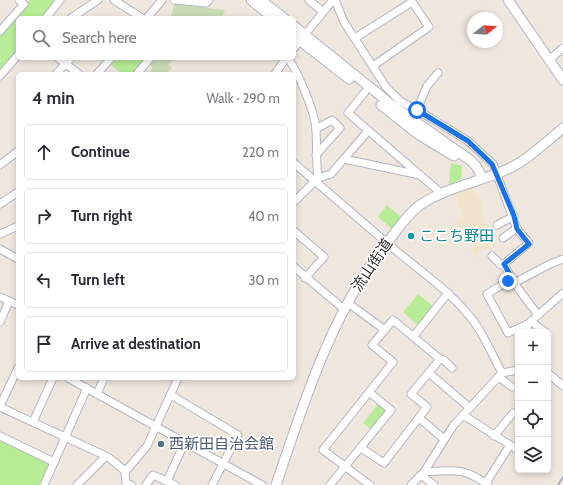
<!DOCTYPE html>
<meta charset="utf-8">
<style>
body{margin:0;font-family:Cabin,"Noto Sans JP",sans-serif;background:#f2f2f3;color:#2b2b33}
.controls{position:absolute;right:12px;bottom:12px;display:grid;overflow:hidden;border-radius:6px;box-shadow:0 2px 6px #0003}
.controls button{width:36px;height:36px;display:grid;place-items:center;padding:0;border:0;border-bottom:1px solid #e1e1e2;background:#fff;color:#2b2b33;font:20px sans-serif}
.compass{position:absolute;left:467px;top:12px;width:36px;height:36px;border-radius:50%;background:#fff;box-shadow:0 2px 6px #0003;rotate:73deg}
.stop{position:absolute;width:12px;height:12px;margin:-9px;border:3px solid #1a73e8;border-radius:50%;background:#fff}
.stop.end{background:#1a73e8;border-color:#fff;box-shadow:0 1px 4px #0008}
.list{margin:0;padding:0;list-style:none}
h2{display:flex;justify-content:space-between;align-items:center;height:52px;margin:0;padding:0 16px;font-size:17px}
h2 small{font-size:13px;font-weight:400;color:#7c7c81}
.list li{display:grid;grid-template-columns:26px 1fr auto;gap:12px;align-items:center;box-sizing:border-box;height:56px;margin:0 8px 8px;padding:0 8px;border:1px solid #e1e1e2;border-radius:6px}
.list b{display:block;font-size:15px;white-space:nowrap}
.list em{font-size:13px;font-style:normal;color:#7c7c81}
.icon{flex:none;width:22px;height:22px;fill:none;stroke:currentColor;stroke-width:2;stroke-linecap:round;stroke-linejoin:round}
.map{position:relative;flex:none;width:563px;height:485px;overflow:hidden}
.search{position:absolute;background:#fff;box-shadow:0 2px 6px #0003;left:16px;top:16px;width:280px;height:44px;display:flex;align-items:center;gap:10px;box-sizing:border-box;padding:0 14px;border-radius:6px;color:#7c7c81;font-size:15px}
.panel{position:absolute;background:#fff;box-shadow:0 2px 6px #0003;left:16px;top:72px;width:280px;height:308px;border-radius:6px}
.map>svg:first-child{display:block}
.education{fill:#f2e4cc}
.green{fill:#b7eb95}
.cemetery{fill:#c9dbb3}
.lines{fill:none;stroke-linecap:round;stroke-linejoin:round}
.street-casing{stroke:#b2b5c1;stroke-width:9}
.secondary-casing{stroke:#b2b5c1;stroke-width:11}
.street{stroke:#fff;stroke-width:7}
.secondary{stroke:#fff;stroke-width:9}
.rail{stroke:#9fa4b9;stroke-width:1.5}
.route{stroke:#1a73e8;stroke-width:5}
.culture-dot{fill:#0f9aa8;stroke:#fff;stroke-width:1.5}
.service-dot{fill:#5c6f8a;stroke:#fff;stroke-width:1.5}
.labels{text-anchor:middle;stroke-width:3.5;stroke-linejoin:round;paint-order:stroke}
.culture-label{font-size:15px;fill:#0d838f;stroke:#fff;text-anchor:start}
.street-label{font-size:15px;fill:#2d2d2d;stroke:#fff}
.service-label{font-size:15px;fill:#4e5e75;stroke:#fff;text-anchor:start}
</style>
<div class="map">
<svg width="563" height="485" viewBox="0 0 563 485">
<rect width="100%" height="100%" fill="#efe7de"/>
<path class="education" d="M472 187 483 204 480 207 486 230 496 246 490 250 488 248 481 250 476 258 472 252 464 232 454 221 463 217 455 193Z"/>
<g class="green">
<path d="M30 0H56L43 18H18V51L0 72V35Z"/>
<path d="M114 58H147L134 74H122L110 64Z"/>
<path d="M451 163 462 166 461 179 449 185Z"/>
<path d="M387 205 402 218 392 229 378 217Z"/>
<path d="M418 294 434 307 419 326 403 312Z"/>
<path d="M379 403 386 409 387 412 372 430 363 423Z"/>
<path d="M0 438 51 462 42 485H0Z"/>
</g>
<g class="cemetery">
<path d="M174 4 225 10 222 18H169L172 14Z"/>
<path d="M153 58H176L168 64 172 68 166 74H150L152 67 149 63Z"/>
</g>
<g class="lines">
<g class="street-casing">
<g id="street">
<path d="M114 0 142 18"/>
<path d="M174 0 206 3 209 0"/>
<path d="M309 0 323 12"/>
<path d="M335 0 344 22 386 87 400 101 431 118 468 141 493 164 517 229 529 243 504 264 514 283 538 315"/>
<path d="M46 18 60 0"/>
<path d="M71 18 98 0"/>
<path d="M147 18 162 0"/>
<path d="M0 31 24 4 19 0"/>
<path d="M355 38 412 2"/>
<path d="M294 48 333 0"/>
<path d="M58 58 79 74"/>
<path d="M288 58C298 72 316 114 316 131 317 147 316 162 318 178"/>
<path d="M549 60 563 48"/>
<path d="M373 66 429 27 411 0"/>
<path d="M56 74 71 58"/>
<path d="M97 74 111 58"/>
<path d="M137 74 150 58"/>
<path d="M275 74 286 58"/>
<path d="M0 76 18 55"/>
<path d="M365 92 348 113 442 194"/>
<path d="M417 110 427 86 438 73"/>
<path d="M316 155 340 128 332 120 316 129"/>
<path d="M344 159 420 175"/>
<path d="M294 163 387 243"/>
<path d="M0 165 18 151"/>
<path d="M294 202 318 178 331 174 368 131"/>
<path d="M0 204 18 192"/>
<path d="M497 225 514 216"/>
<path d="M294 231 324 257 305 278"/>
<path d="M0 234 18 226"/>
<path d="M503 238 517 228"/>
<path d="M387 243C413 266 443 285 466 312 482 329 491 353 502 373"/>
<path d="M0 249 18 259"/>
<path d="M492 256 501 265 504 264"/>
<path d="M294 267 345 310"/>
<path d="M513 280 508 281 487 294 508 333 528 324 563 293"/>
<path d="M514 283 550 264 563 259"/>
<path d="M0 297 18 305"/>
<path d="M348 303 385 330"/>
<path d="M531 321 545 332"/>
<path d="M0 322 9 301"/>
<path d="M527 332 528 324"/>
<path d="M413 337 448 293"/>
<path d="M440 359 444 360 452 368"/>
<path d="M429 373 470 408"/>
<path d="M548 373 563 386"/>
<path d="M499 377 512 387"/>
<path d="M68 378 262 485"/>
<path d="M97 394 104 378"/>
<path d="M171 395 238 435 212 485"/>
<path d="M0 406 18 368"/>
<path d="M0 407 108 457 124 470 125 472 126 483 131 485"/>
<path d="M463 415 510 445 486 483"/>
<path d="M419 418 444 439"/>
<path d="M33 422 53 378"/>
<path d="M0 436 54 462"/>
<path d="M494 436 513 413"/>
<path d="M510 445 518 450"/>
<path d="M361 448 384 463 427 407 411 394 440 359 393 320 372 345 393 362 323 450 370 485"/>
<path d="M125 472 147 446 178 378"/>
<path d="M424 472C452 470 464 467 488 485"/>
<path d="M421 475 434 485"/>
<path d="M167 481 185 442"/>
<path d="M44 485 87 388"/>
<path d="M77 485 105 457"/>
<path d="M146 485 153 475 175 485"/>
<path d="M330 485 391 410 369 392"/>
<path d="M411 485 424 472 453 426 502 373 518 370"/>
</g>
</g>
<g class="secondary-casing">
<g id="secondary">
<path d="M251 0 273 18"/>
<path d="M261 0 284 18"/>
<path d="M508 0 563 80"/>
<path d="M294 26 392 105 470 160 476 166 481 175 479 179"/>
<path d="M294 36 349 79"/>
<path d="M381 105 419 135 454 156"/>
<path d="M276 485C304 402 331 314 386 244 397 231 406 215 420 205 448 186 483 182 512 167 531 157 547 141 563 128"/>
</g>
</g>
<use href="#street" class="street"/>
<use href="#secondary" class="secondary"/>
<path class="rail" d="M558 485 563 477"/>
</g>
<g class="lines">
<path class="route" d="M417 110 468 141 492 164 514 216 517 229 529 244 504 264 513 280 508 281"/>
</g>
<circle class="culture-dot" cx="411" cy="236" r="4"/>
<circle class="service-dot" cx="161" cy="444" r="4"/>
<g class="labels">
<g class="culture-label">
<text x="419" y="241">ここち野田</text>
</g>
<g class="street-label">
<text transform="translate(372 265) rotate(-56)" y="5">流山街道</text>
</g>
<g class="service-label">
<text x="169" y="449">西新田自治会館</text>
</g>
</g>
</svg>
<div class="controls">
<button>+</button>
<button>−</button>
<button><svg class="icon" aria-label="locate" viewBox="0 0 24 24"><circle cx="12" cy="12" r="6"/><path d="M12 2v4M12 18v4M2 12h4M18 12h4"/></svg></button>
<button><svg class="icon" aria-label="layers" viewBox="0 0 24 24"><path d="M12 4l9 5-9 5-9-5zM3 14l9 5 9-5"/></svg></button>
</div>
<svg class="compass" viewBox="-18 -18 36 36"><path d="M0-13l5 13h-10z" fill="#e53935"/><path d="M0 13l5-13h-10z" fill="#7c7c81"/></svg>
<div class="stop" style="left:417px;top:110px"></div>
<div class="stop end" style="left:508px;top:281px"></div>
<div class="search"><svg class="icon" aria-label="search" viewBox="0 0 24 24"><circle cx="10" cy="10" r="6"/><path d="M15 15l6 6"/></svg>Search here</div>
<section class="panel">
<h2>4 min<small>Walk · 290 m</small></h2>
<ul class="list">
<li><svg class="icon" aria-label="ahead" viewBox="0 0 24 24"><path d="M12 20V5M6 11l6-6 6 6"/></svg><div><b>Continue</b></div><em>220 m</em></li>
<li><svg class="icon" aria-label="right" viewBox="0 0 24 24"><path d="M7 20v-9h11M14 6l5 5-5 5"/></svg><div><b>Turn right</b></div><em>40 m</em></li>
<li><svg class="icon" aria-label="left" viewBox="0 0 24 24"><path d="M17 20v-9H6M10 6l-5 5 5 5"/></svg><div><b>Turn left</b></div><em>30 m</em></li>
<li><svg class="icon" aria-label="arrive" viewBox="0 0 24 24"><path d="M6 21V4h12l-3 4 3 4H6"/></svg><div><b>Arrive at destination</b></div></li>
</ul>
</section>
</div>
